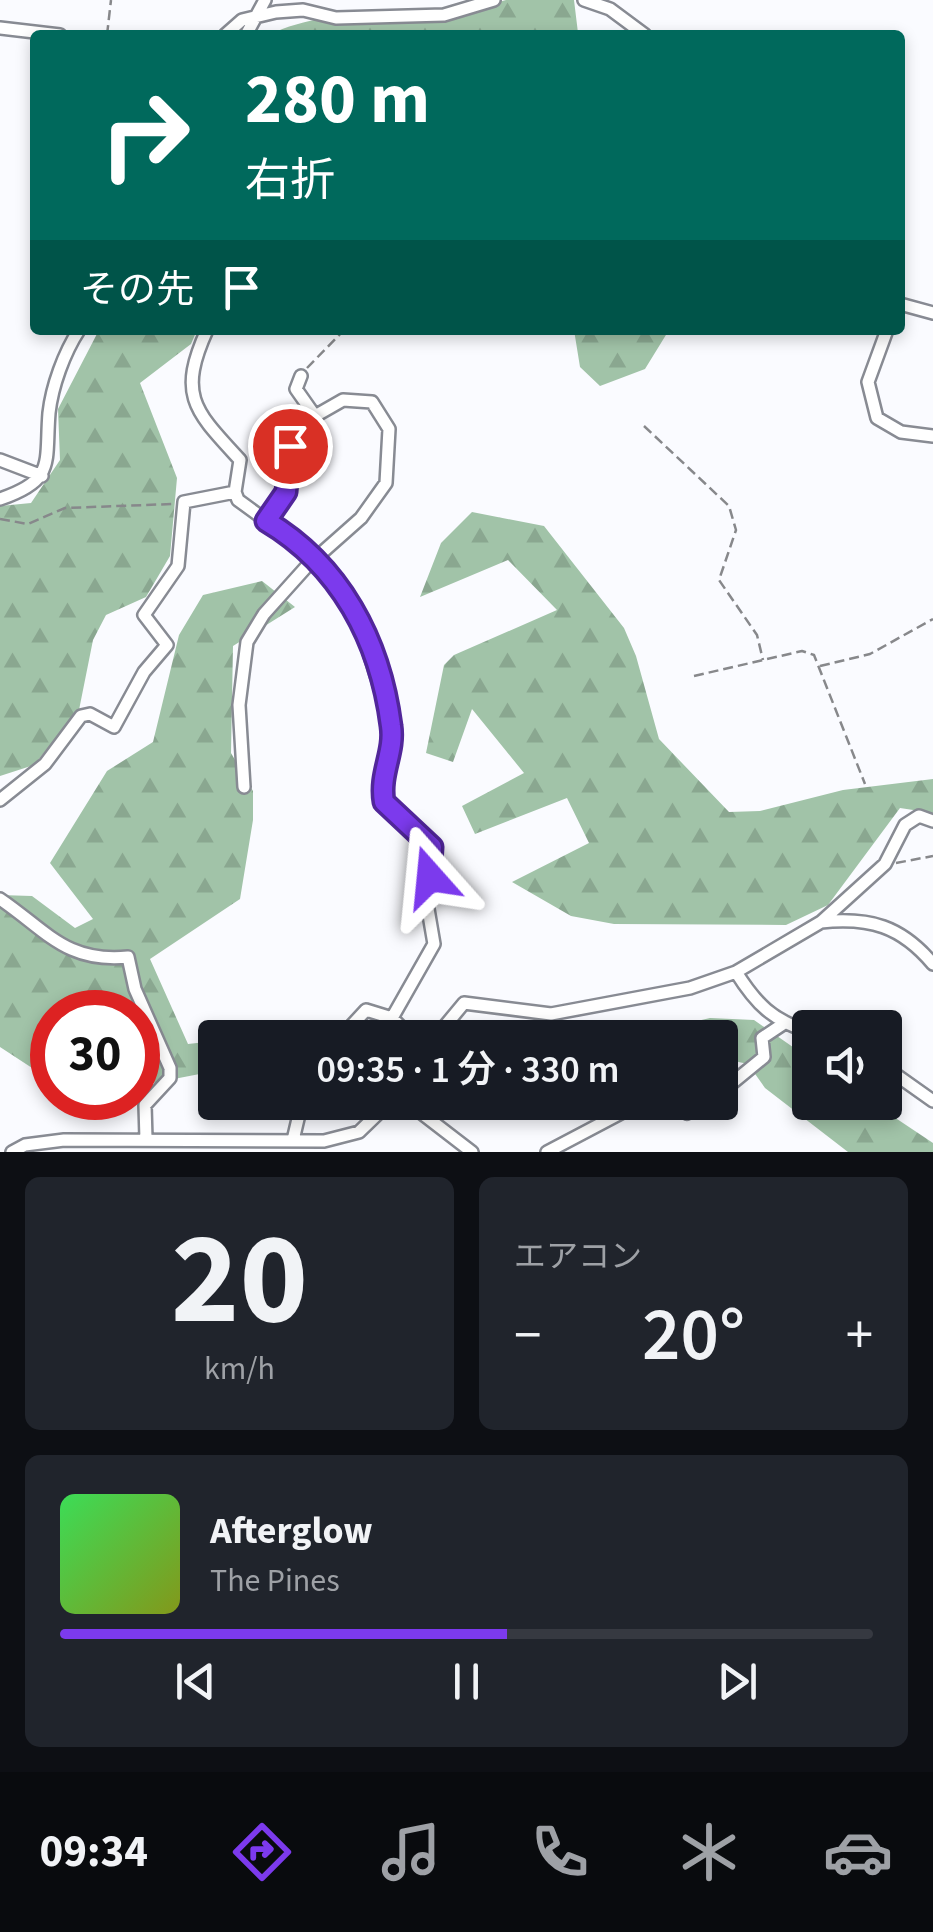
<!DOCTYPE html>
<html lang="ja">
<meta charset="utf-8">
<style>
body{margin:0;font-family:"Source Sans 3","Noto Sans JP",sans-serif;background:#20242c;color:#f1f3f6;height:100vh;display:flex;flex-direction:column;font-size:38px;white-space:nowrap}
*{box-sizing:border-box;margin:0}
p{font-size:32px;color:#9ea1a6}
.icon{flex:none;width:55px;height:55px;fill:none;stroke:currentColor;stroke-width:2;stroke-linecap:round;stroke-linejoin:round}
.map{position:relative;height:1152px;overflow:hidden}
.details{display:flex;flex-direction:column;gap:25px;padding:25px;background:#0d0f14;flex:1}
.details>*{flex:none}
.guide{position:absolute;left:30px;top:30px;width:875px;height:305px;border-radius:10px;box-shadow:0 5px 15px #0003;background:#00695c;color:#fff;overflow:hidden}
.buttons{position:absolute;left:792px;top:1010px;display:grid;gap:20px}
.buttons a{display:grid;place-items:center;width:110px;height:110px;border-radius:10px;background:#171b24;box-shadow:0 5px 15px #0003;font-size:50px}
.speed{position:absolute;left:30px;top:990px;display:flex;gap:20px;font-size:50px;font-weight:700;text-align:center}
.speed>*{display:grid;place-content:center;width:130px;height:130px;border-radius:50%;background:#171b24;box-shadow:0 5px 15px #0003;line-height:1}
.speed .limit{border:15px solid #d22;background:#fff;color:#111}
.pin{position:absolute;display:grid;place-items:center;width:85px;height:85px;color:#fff;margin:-42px;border:5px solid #fff;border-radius:50%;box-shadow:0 2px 10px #0007}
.me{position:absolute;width:110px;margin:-55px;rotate:342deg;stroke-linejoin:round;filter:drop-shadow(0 0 8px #0008)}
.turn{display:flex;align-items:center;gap:35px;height:210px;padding:0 50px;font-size:45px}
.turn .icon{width:130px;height:130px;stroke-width:2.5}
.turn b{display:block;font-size:70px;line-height:85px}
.then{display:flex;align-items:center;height:95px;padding:0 50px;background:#0003;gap:20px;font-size:38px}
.big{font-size:75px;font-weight:600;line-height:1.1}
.details .tile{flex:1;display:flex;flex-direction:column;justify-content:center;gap:15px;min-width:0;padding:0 35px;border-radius:15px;background:#20242c}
.details .dial{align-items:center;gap:0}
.dial b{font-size:130px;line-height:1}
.song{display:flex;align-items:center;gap:30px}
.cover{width:120px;height:120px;border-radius:15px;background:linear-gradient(135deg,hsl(130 70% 55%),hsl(70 70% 35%))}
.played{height:10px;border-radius:5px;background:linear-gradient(90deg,#7c3aed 55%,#363941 55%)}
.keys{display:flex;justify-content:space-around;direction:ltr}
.heat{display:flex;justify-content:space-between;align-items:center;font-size:55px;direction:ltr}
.details .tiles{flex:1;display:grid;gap:25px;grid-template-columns:1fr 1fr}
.tile:last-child{grid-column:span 2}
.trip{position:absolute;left:198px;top:1020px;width:540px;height:100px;border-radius:10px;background:#171b24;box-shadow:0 5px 15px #0003;font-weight:600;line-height:100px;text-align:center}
.tabs{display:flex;height:160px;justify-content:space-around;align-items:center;background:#090b0e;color:#9ea1a6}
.tabs .icon{width:70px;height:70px}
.tabs .current{color:#7c3aed}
.tabs b{font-size:45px;color:#f1f3f6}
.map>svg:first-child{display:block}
</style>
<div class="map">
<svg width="933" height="1152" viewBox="0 0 933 1152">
<defs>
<pattern id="forest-firs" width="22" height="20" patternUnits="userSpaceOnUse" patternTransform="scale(2.5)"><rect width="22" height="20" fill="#a1c3a8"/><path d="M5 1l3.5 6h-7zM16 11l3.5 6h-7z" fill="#8aa790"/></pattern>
</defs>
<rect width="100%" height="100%" fill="#fafbff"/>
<path fill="url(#forest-firs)" d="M506,0H574L578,33L269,35C340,0 429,23 506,0Z
M99,330H197L191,344L140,383L177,478L170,556L146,597L106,615L93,640L79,710L34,765L0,776V506L31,503L60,460L58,409Z
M574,330H669L645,369L600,386L580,367Z
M472,512L544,526L624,628L636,656L659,739L729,812L760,811L843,790L933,779V813L900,808L828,905L786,925L614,924L571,916L512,882L589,843L567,798L475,834L462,806L524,773L472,709L453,762L426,753L444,665L454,655L557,610L508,560L420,597L441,543Z
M262,581L295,607L233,646L231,753L253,791V820L240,899L150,959L188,1044L215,1041V1071L138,1086V1012H52V1081L0,1047V895L32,896L75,928L93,919L50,863L107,771L153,742L179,635L203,595Z
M710,1018L754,1020L810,1059V1102L873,1103L933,1143V1152H848L765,1088L748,1064L720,1058V1038H624Z"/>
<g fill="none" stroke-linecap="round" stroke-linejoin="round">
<g stroke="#888b93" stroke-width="16">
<path id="minor" d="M584,0L610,9L645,35
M0,28L60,35
M225,35L242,20L276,12L303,10L336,18L444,15L494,0
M246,35L265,0
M900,304L933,313
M207,330C177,396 195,411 240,460L235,492L238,500L316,557L354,604L392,727L382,769L384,802L432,847L427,903L434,944L392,1018L412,1038
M887,330L868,382L877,418L901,432L933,436
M0,460L42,476
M0,499C56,480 45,463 49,413C52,386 64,353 79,330
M266,521L286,492L290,447L315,416L296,389L301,376
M244,787L239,705L247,642L264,614L308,565L361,518L386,483L389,429L372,402L343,400L315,416
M0,800L45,764L81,716L90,714L114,727L144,672L167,645L144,615L178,566L184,502L235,492
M0,899C47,931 66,963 128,957L135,989L170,1068V1078L145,1105L146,1139
M821,922C870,917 901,926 933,964
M736,972C756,1004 773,1021 810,1032
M340,1038L366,1010L392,1018
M435,1038L464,1003L551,1014L690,988L736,972L821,922L885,864L905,825L919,816L933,821
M885,1067L933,1101
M720,1093L764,1057L762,1038L783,1024
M407,1102L472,1152
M675,1102L687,1113L706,1102
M293,1140L302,1102
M12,1152L25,1145L64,1140L324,1141L359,1132L390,1102
M547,1152L642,1102"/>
</g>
<path stroke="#87888b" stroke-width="2.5" stroke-dasharray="10 5" stroke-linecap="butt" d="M107,35L111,0
M307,368L344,330
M644,426L729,506L736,530L719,580L757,635L763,660
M0,519L28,524L65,508L172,504
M820,666L870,654L933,619
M694,676L802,651L814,655L865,784
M896,863L933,856"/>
<use href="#minor" stroke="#fff" stroke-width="11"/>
</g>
<path fill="#a69fa4" d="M474,1102H499L490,1115Z"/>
<path fill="#c1b9bf" stroke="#878286" stroke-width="2.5" d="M484,1102H499L493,1110Z"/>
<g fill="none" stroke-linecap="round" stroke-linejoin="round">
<g stroke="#51269a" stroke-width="25">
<path id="route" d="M290,446L286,492L266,521C340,565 380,640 391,726C395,752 379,774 384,802L432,847L430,877"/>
</g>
<use href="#route" stroke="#7c3aed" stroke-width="18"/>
</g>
</svg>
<div class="buttons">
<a><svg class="icon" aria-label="sound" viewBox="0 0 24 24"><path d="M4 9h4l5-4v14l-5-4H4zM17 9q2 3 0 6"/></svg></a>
</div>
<div class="speed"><div class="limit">30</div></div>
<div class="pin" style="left:290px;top:446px;background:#d93025"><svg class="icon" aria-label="arrive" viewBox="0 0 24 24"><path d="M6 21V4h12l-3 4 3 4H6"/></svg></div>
<svg class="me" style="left:430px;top:877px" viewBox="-20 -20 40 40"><path d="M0-17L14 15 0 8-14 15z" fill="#7c3aed" stroke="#fff" stroke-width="4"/></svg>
<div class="trip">09:35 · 1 分 · 330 m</div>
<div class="guide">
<div class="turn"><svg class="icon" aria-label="right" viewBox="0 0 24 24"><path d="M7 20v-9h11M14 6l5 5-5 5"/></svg><div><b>280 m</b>右折</div></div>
<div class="then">その先<svg class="icon" aria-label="arrive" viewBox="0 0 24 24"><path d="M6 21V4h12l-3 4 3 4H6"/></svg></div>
</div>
</div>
<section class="details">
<div class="tiles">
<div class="tile dial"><b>20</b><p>km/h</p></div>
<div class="tile"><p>エアコン</p>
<div class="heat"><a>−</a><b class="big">20°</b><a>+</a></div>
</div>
<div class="tile">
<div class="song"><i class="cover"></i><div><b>Afterglow</b><p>The Pines</p></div></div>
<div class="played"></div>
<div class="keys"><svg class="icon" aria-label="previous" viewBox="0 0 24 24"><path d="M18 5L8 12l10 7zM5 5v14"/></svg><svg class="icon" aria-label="pause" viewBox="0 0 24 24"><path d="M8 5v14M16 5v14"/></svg><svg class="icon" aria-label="next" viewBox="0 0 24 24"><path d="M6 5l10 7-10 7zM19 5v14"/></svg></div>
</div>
</div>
</section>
<nav class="tabs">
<b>09:34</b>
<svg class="icon current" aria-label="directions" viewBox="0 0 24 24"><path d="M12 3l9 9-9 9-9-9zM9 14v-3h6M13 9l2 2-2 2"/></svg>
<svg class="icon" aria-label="music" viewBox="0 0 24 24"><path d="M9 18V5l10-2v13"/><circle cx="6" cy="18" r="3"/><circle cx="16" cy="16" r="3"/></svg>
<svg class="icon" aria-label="phone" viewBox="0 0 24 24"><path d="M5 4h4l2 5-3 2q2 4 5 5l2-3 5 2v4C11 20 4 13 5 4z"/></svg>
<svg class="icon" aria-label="climate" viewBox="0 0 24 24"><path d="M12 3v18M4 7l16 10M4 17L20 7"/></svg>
<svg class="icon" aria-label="car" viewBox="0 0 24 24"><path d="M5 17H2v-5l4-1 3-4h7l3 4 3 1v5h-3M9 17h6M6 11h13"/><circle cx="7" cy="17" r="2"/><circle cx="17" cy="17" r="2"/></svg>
</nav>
